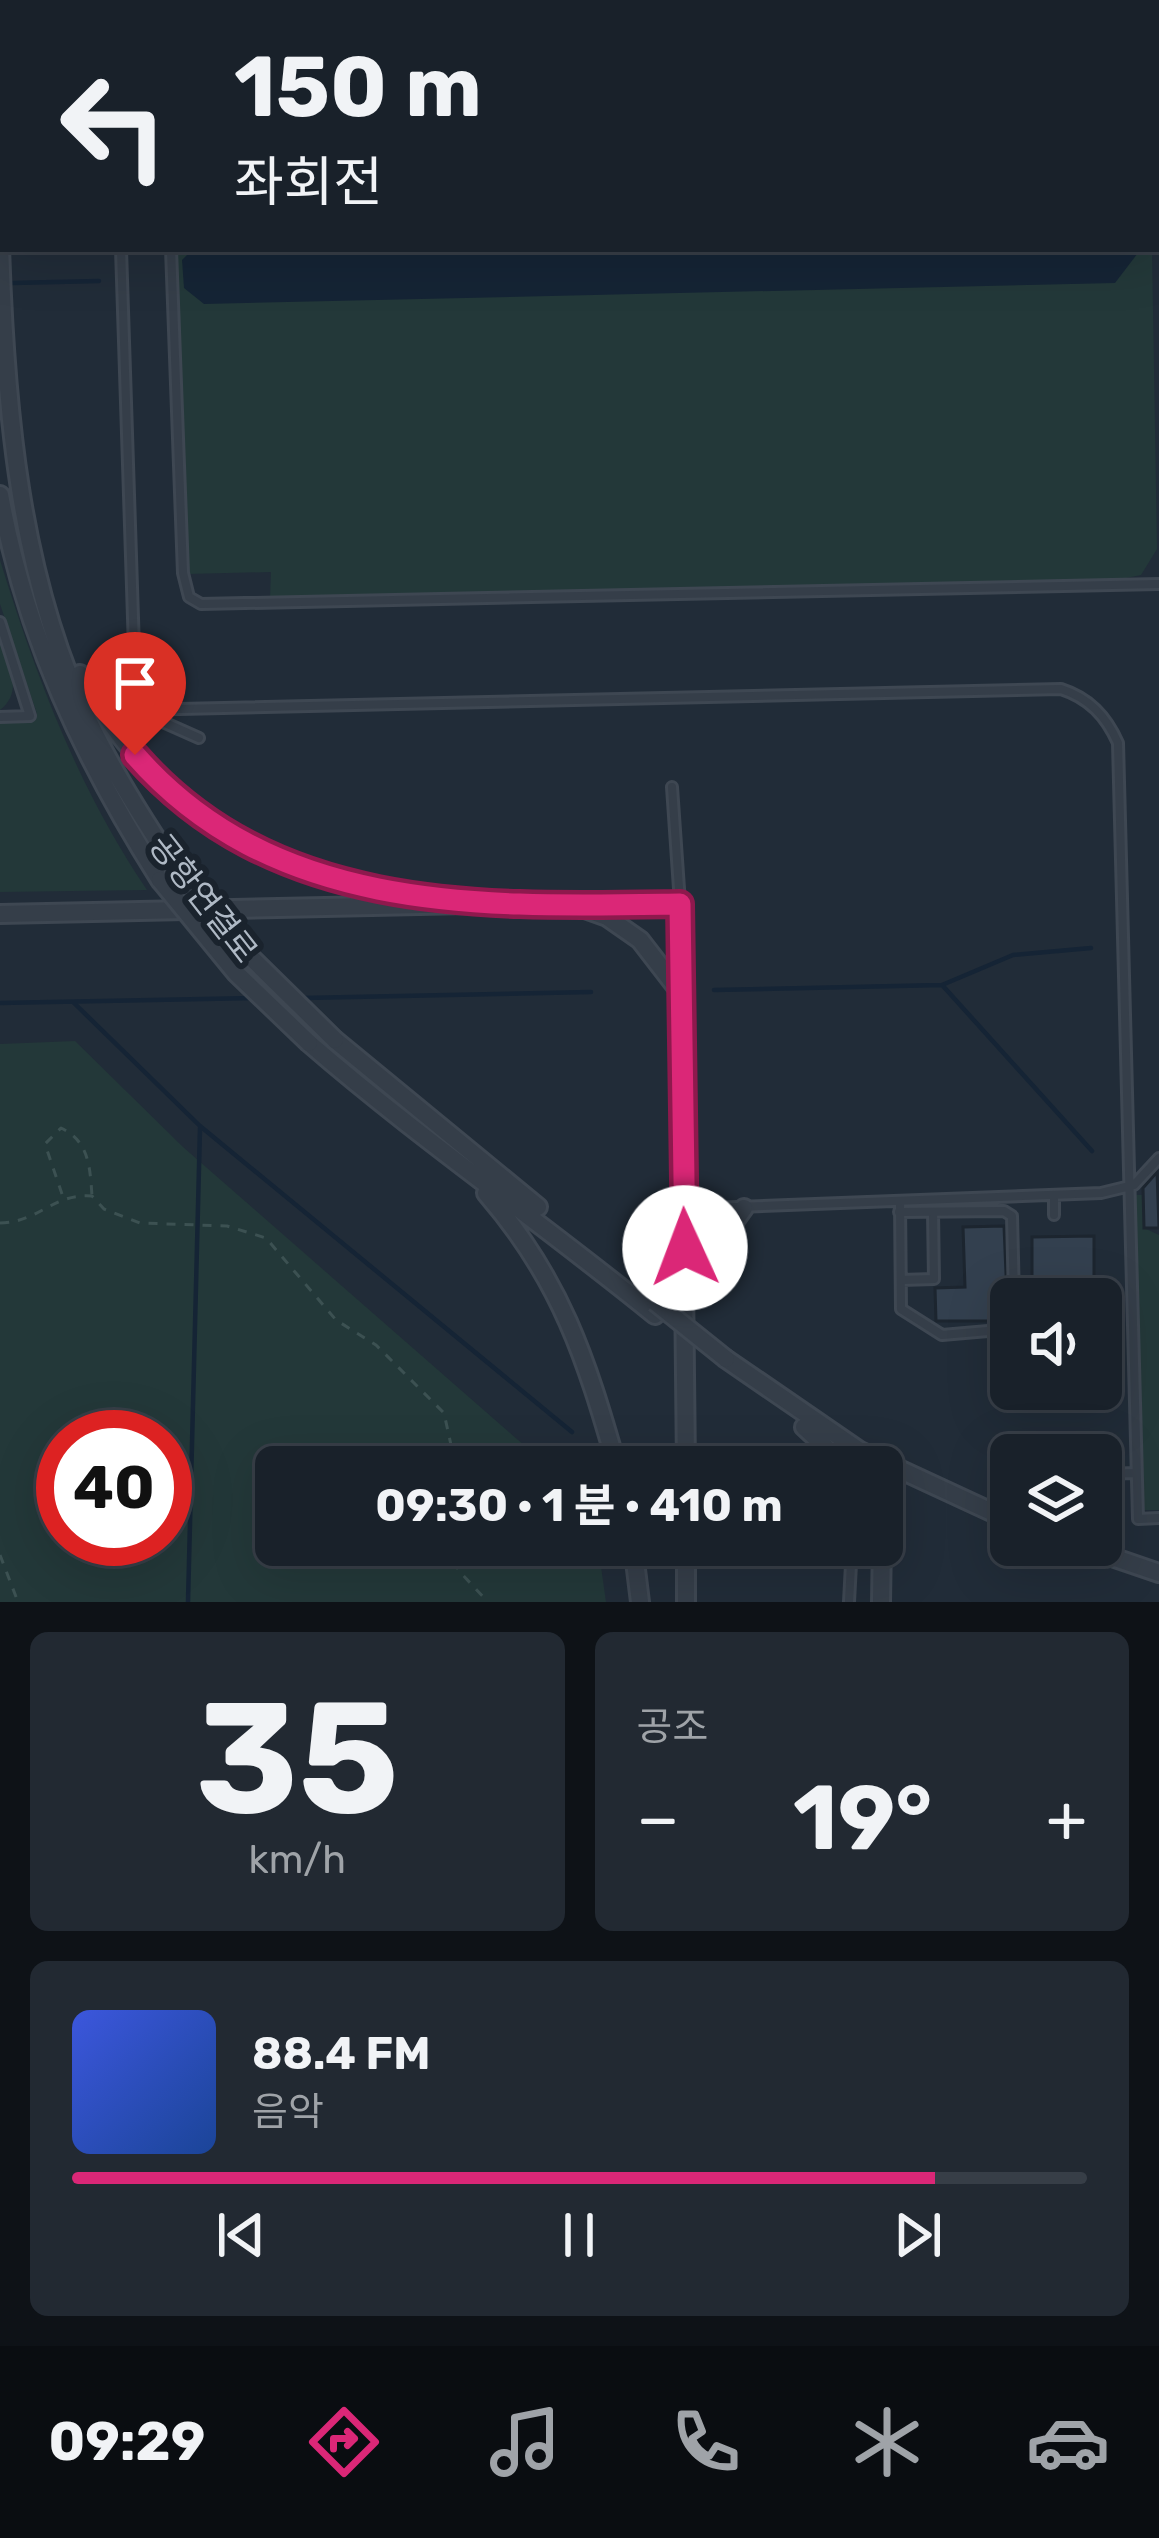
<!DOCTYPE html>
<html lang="ko">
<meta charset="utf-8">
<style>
body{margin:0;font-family:Rubik,"Noto Sans KR",sans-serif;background:#222932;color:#f1f3f6;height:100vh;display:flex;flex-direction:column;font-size:45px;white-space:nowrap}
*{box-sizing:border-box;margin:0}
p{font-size:39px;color:#9fa3a8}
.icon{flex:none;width:66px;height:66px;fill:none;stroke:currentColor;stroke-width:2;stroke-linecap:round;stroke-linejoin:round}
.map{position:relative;height:1602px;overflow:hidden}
.panel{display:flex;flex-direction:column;gap:30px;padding:30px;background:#0e1217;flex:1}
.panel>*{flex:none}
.guide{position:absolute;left:0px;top:0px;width:1161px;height:252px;box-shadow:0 12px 48px #0002,0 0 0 3px #373e47;background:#19212a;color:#f1f3f6;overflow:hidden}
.fabs{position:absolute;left:990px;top:1278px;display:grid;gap:24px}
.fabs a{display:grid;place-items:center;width:132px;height:132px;border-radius:18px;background:#19212a;box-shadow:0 12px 48px #0002,0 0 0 3px #373e47;font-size:60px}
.speed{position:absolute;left:36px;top:1410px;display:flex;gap:24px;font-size:60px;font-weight:700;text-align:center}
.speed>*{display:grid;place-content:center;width:156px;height:156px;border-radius:50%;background:#19212a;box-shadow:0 12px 48px #0002,0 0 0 3px #373e47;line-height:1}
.speed .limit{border:18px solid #d22;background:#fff;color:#111}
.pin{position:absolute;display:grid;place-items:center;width:102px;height:102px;color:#fff;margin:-123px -51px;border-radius:50% 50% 50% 0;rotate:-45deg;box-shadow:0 0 12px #0007}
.pin .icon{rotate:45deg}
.me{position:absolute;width:132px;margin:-66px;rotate:358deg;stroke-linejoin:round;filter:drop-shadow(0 0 9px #0008)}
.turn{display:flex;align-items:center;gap:42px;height:252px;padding:0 36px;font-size:54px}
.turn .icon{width:156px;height:156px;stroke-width:2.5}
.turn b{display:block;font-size:84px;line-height:102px}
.big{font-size:90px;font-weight:700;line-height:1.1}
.panel .tile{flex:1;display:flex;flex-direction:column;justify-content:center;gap:18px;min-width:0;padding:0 42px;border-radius:18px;background:#222932}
.panel .dial{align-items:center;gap:0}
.dial b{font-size:156px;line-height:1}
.song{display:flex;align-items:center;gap:36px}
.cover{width:144px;height:144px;border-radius:18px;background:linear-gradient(135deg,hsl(230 70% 55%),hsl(220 70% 35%))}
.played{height:12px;border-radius:6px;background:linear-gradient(90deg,#db2777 85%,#373e47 85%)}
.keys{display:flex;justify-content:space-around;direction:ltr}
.heat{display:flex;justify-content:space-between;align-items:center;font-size:66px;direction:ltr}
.panel .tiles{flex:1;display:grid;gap:30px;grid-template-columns:1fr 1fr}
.tile:last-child{grid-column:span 2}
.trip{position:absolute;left:255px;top:1446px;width:648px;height:120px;border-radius:18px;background:#19212a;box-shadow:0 12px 48px #0002,0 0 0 3px #373e47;font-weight:700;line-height:120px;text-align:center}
.tab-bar{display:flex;height:192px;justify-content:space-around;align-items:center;background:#0a0d11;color:#9fa3a8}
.tab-bar .icon{width:84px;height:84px}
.tab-bar .active{color:#db2777}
.tab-bar b{font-size:54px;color:#f1f3f6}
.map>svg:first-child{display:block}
</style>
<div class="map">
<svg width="1159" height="1602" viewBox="0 0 1159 1602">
<rect width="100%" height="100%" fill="#212c38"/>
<path fill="#233839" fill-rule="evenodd" d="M171,0H1144V3H171Z
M177,249H1152L1157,549L1141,575L1111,581L270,599L271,572L187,574Z
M0,560C36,677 78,788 147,890L0,892V721H28L37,714L0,604Z
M0,641C9,665 24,691 0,710Z
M75,1041L183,1147L549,1467H276V1545H598L606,1602H0V1044ZM63,1437H165V1539H63Z
M1134,1195H1143L1144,1228L1159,1235V1510H1142Z"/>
<path fill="#152435" d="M193,249H1141L1115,283L204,304L184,288L182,260Z"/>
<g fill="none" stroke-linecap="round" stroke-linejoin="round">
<path stroke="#152435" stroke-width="4.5" d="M12,283L99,281
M943,986L1092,1151
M714,990L942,985L1013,955L1091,948
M303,998L591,992
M73,1002L200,1126L572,1432
M0,1003L255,998
M188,1602L200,1128"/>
</g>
<path fill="#33404f" stroke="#1c252f" stroke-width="3" d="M1157,1172L1159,1228H1144L1143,1188Z
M1004,1226L1008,1321H936L935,1288L965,1287L963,1227Z
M1094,1236V1295L1032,1296V1237Z"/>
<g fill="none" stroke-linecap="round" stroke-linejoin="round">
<g stroke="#3e4752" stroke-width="14">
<path id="service" d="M113,0V3
M166,0V3
M1154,0V3
M1158,147L1159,181
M121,249L136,710L199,738
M171,249L183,573L189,597L201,604L1159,584
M0,622L30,716L0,717
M136,710L1061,689C1089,698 1106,716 1118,743L1138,1519L1159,1518
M672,787L680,903
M1054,1195V1215
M900,1202L901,1309L942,1335L1011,1329
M685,1209L1101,1193L1134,1185L1159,1158
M899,1212L1004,1211L1012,1216L1014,1299
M901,1280L934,1279L933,1212
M1101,1474L1136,1473
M996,1476L1011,1475
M849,1602L852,1545"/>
</g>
<g stroke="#3e4752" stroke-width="22">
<path id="tertiary" d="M0,6V0
M0,246C5,405 19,577 89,722C116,778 149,829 184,880
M0,495C25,636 84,760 160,880
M80,674C161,819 266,870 425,897
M586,906L680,905L686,1467
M0,914L467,904L579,907L607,917L640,940L684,997
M335,1040L538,1207
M309,1043C421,1140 541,1222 655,1315
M486,1193C561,1280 586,1358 617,1467
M687,1287L744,1208
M726,1359L860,1451L1011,1521
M804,1427L847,1467
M633,1545L640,1602
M1077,1545L1159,1573
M686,1602V1545
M881,1602L882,1541"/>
</g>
<path stroke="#3c5152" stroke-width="3" stroke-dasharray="9 9" stroke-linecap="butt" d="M62,1194L45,1144L61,1128C89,1141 90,1167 92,1196
M0,1223C40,1222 53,1193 92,1196L104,1209L140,1223L227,1226L266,1238L336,1320L376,1345L444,1413L451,1445L443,1467
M446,1545L459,1571L488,1602
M0,1555L18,1602"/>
<use href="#service" stroke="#353e49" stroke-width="8"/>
<use href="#tertiary" stroke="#353e49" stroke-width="16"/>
<g stroke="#3e4752" stroke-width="22" stroke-linecap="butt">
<path id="tertiary-bridge" d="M160,880L236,973L309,1043
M184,880L223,930L335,1040
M655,1302L726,1359"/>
</g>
<use href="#tertiary-bridge" stroke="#353e49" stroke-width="16"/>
</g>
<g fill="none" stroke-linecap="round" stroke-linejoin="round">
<g stroke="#8e194d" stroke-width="30">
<path id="route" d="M135,755C275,915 484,907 680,904L685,1248"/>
</g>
<use href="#route" stroke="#db2777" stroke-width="21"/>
</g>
<g text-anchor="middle" stroke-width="12" stroke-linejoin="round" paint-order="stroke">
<g font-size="33" fill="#afb9c5" stroke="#1a232d">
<text transform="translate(204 898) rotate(52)" y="12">공항연결로</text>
</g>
</g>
</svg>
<div class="fabs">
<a><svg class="icon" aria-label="sound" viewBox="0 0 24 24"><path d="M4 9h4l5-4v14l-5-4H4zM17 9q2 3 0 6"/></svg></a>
<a><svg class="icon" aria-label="layers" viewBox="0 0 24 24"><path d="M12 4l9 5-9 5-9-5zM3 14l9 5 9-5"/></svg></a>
</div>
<div class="speed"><div class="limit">40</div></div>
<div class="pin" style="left:135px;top:755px;background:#d93025"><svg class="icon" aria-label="arrive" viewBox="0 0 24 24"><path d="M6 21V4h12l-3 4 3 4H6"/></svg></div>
<svg class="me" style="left:685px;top:1248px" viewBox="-20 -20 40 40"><circle r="19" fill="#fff"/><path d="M0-13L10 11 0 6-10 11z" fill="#db2777"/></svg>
<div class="trip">09:30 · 1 분 · 410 m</div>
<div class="guide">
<div class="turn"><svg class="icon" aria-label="left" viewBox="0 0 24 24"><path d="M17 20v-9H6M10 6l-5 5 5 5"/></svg><div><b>150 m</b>좌회전</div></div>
</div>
</div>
<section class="panel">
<div class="tiles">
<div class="tile dial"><b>35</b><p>km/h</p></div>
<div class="tile"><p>공조</p>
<div class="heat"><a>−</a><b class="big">19°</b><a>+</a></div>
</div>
<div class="tile">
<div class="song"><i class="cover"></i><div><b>88.4 FM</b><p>음악</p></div></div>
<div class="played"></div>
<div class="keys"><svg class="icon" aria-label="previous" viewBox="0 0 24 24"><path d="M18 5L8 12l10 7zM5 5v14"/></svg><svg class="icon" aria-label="pause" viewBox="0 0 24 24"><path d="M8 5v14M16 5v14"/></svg><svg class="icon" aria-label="next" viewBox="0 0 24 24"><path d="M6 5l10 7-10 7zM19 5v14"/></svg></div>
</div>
</div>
</section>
<nav class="tab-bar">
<b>09:29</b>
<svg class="icon active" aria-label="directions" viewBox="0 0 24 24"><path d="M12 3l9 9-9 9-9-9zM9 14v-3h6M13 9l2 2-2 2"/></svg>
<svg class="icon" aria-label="music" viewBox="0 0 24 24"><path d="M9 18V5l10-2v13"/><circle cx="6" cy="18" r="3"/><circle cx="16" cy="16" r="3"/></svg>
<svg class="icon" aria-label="phone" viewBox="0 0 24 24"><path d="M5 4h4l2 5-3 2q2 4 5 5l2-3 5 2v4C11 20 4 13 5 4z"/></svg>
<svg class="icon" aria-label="climate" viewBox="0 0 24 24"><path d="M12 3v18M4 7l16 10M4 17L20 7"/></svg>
<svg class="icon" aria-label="car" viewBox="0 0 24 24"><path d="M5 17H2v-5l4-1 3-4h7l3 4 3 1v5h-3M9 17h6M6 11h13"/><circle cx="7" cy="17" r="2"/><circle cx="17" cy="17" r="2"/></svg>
</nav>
